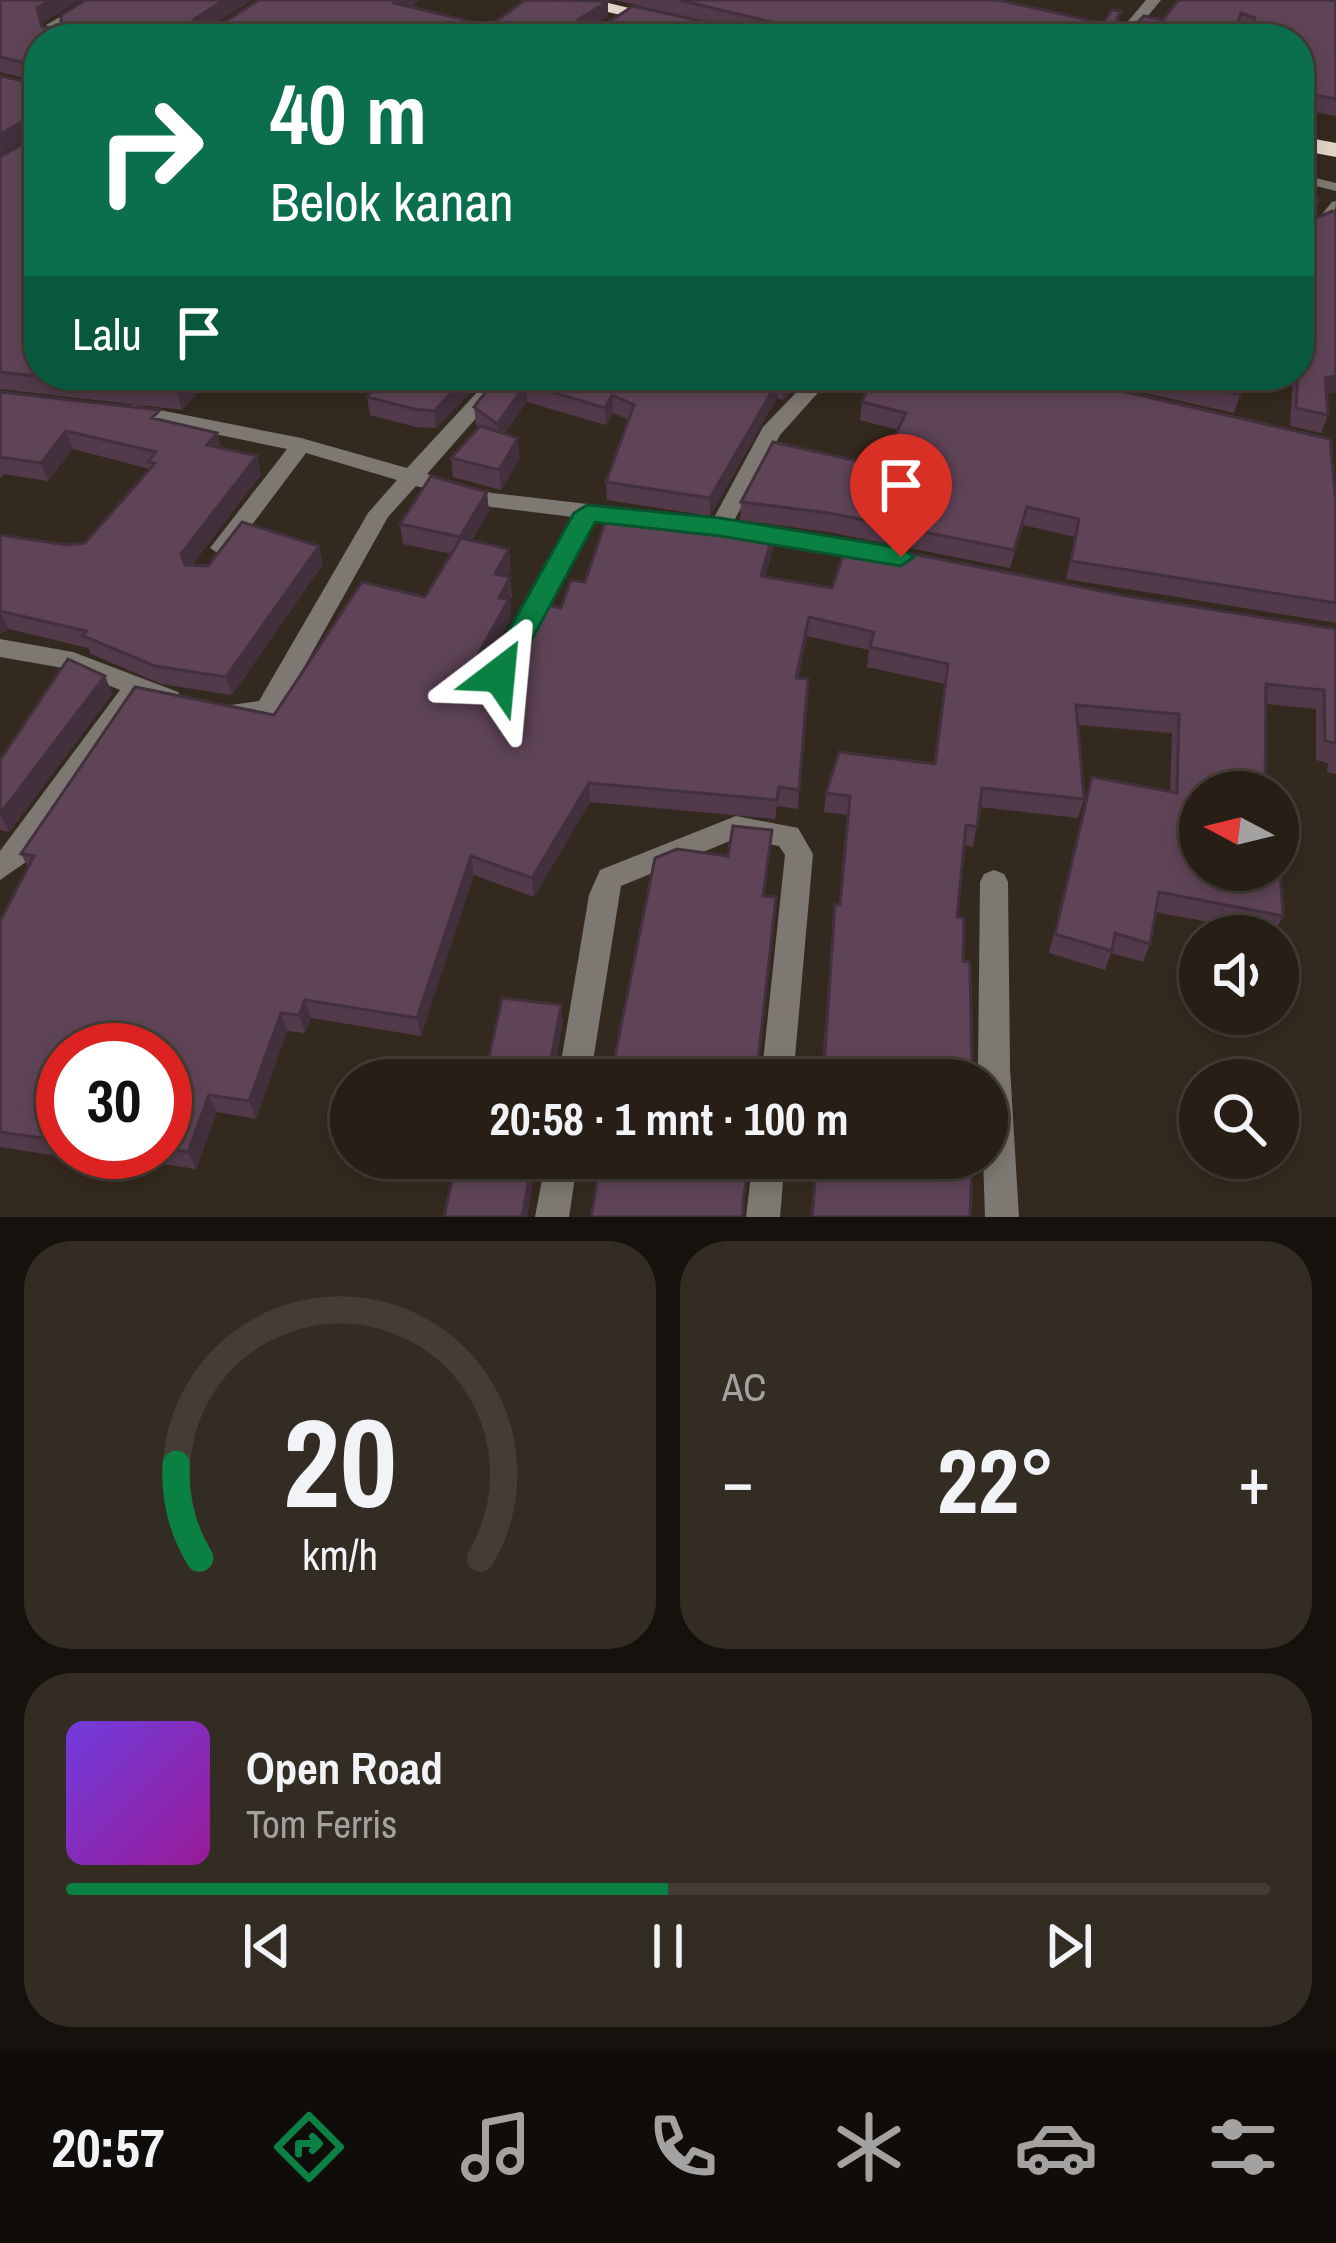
<!DOCTYPE html>
<html lang="id">
<meta charset="utf-8">
<style>
body{margin:0;font-family:"Archivo Narrow",sans-serif;background:#332c23;color:#f1f3f6;height:100vh;display:flex;flex-direction:column;font-size:45px;white-space:nowrap}
*{box-sizing:border-box;margin:0}
p{font-size:39px;color:#a4a2a1}
.icon{flex:none;width:66px;height:66px;fill:none;stroke:currentColor;stroke-width:2;stroke-linecap:round;stroke-linejoin:round}
.map{position:relative;height:1217px;overflow:hidden}
.side{display:flex;flex-direction:column;gap:24px;padding:24px;background:#15110c;flex:1}
.side>*{flex:none}
.hud{position:absolute;left:24px;top:24px;width:1290px;height:366px;border-radius:48px;box-shadow:0 6px 18px #0003,0 0 0 3px #433d35;background:#0b6e4f;color:#fff;overflow:hidden}
.needle{width:78px;rotate:277deg}
.tools{position:absolute;left:1179px;top:771px;display:grid;gap:24px}
.tools a{display:grid;place-items:center;width:120px;height:120px;border-radius:50%;background:#271f16;box-shadow:0 6px 18px #0003,0 0 0 3px #433d35;font-size:60px}
.speed{position:absolute;left:36px;top:1023px;display:flex;gap:24px;font-size:60px;font-weight:700;text-align:center}
.speed>*{display:grid;place-content:center;width:156px;height:156px;border-radius:50%;background:#271f16;box-shadow:0 6px 18px #0003,0 0 0 3px #433d35;line-height:1}
.speed .limit{border:18px solid #d22;background:#fff;color:#111}
.pin{position:absolute;display:grid;place-items:center;width:102px;height:102px;color:#fff;margin:-123px -51px;border-radius:50% 50% 50% 0;rotate:-45deg;box-shadow:0 0 12px #0007}
.pin .icon{rotate:45deg}
.me{position:absolute;width:132px;margin:-66px;rotate:29deg;stroke-linejoin:round;filter:drop-shadow(0 0 9px #0008)}
.turn{display:flex;align-items:center;gap:42px;height:252px;padding:0 48px;font-size:54px}
.turn .icon{width:156px;height:156px;stroke-width:2.5}
.turn b{display:block;font-size:84px;line-height:102px}
.then{display:flex;align-items:center;height:114px;padding:0 48px;background:#0003;gap:24px;font-size:45px}
.big{font-size:90px;font-weight:700;line-height:1.1}
.side .card{flex:1;display:flex;flex-direction:column;justify-content:center;gap:18px;min-width:0;padding:0 42px;border-radius:48px;background:#332c23}
.side .dial{align-items:center;gap:0}
.dial svg{height:312px;overflow:visible;fill:none;stroke:#433d35;stroke-width:7;stroke-linecap:round;text-anchor:middle}
.dial text{fill:#f1f3f6;stroke:none}
.song{display:flex;align-items:center;gap:36px}
.cover{width:144px;height:144px;border-radius:18px;background:linear-gradient(135deg,hsl(260 70% 55%),hsl(300 70% 35%))}
.played{height:12px;border-radius:6px;background:linear-gradient(90deg,#0b8043 50%,#433d35 50%)}
.keys{display:flex;justify-content:space-around;direction:ltr}
.heat{display:flex;justify-content:space-between;align-items:center;font-size:66px;direction:ltr}
.side .tiles{flex:1;display:grid;gap:24px;grid-template-columns:1fr 1fr}
.card:last-child{grid-column:span 2}
.trip{position:absolute;left:330px;top:1059px;width:678px;height:120px;border-radius:60px;background:#271f16;box-shadow:0 6px 18px #0003,0 0 0 3px #433d35;font-weight:700;line-height:120px;text-align:center}
.menu{display:flex;height:192px;justify-content:space-around;align-items:center;background:#100c09;color:#a4a2a1}
.menu .icon{width:84px;height:84px}
.menu .active{color:#0b8043}
.menu b{font-size:54px;color:#f1f3f6}
.map>svg:first-child{display:block}
</style>
<div class="map">
<svg width="1336" height="1217" viewBox="0 0 1336 1217">
<rect width="100%" height="100%" fill="#34291e"/>
<g fill="none" stroke-linecap="round" stroke-linejoin="round">
<path fill="#7e7872" fill-rule="evenodd" d="M1299,174L1336,183V191L1299,182Z
M1336,201C1336,224 1318,230 1299,236V228L1316,221L1332,202Z"/>
<path fill="#7e7872" fill-rule="evenodd" d="M89,0H107L59,29L65,39H49L46,25Z
M1146,0H1161L1129,39H1113Z
M493,375H514L427,474L492,493L639,510L647,513L650,518L647,523L594,520L507,682H489L485,675L573,517L491,507L416,486L388,517L276,717L232,723L223,720L219,713L223,706L259,701L368,513L397,480L306,453L230,554L222,556L210,548L287,449L127,416L124,411L127,406L134,405L301,438L407,468Z
M813,375H834L780,435L728,532H712L709,527L763,427Z
M744,524L876,545L888,553L876,561L736,537L733,532L736,527Z
M0,639L73,652L178,692L182,699L178,706L169,709L142,698L26,862L0,880V851L120,690L69,669L0,657Z
M736,816L798,828L813,854L793,1080H761L785,855L779,846L737,838L621,886L590,1080H558L589,895L600,870Z
M994,870L1004,874L1008,882L1010,1068L1019,1217H985L983,1158H987V1080H979L978,1068L980,882L984,874Z
M546,1158H578L569,1217H535Z
M753,1158H785L780,1217H746Z"/>
<path fill="#e1d4c7" fill-rule="evenodd" d="M555,0H596L679,20L669,26Z
M1299,136L1336,143V157L1299,150Z"/>
</g>
<path fill="#523a4b" d="M0,0H80L42,23L43,27L61,28L86,0H252L210,27L411,7L490,26L608,1V16L590,28L717,25L615,0H998L1103,23L1121,11L1117,27L1132,28L1163,20L1178,0H1336V116L1299,109V39H39V375H243L226,391L203,386L182,410L0,389V157L36,136V134L0,154L33,83L36,81L0,72Z
M1299,185L1319,200L1313,217L1302,223L1336,213V392L1326,394L1328,415L1321,433L1290,426L1293,375H1299Z
M377,375H487L436,428L416,427L370,415L367,397L373,390L371,381Z
M499,375H807L783,400L777,398L710,516L607,500L606,482L629,420L613,413L606,425L527,402L504,434L520,458L501,490L453,477L451,458L479,427L476,425L474,407Z
M834,375H1052L1336,504V623L1066,579L1075,537L1023,525L1010,568L828,532L740,520L741,502L880,466L898,430L860,420L862,402L867,392L833,383Z
M1065,375H1232L1240,395L1234,413Z
M0,392L163,421L221,448L257,456L261,474L192,565L323,564L232,695L161,684L91,654L88,648L9,629L0,634V535L67,545L85,543L150,469L73,449L48,481L4,474L0,478Z
M489,511L472,540L511,568L507,577H510L512,597L509,601L511,619L485,665L487,667H505L585,582L774,530L773,549L765,577L832,588L1126,596L1336,629V774L1327,772L1328,763L1316,760V709L1266,704L1200,792L1283,916L1274,934L1155,912L1150,944L1143,962L1111,953L1105,970L1049,953L1092,777L1170,792L1172,733L1078,725L1084,799L1078,818L980,807L973,847L964,845L957,917L972,1080H821L833,923L835,904L839,905L847,815L824,812L826,793L934,764L945,684L867,667L869,650L807,636L798,679L799,790L798,809L777,806L775,819L590,802L534,897L474,875L421,1036L311,1018L305,1033L287,1031L256,1119L217,1112L196,1169L84,1152H165V1050H63V1152H67L65,1157L0,1147V921L28,867L21,854L274,715L425,597L452,554L403,544L400,524Z
M105,676L112,694L9,832L0,830V760Z"/>
<path fill="#42303d" d="M50,0H80L42,23L45,39L37,8Z
M224,0H252L197,35L192,26L193,20Z
M398,0H420L396,18L394,3Z
M608,1V16L579,35L578,20Z
M35,115L39,132L0,154V134Z
M1319,200L1313,217L1299,224L1301,209Z
M192,375H200L203,386L182,410L177,392Z
M222,375H243L226,391Z
M468,375H487L436,428L434,411Z
M791,375H807L783,400L784,382Z
M1336,376V392L1318,395L1325,378Z
M778,381L777,398L710,516V498Z
M526,384L527,402L499,442L497,424Z
M612,395L613,413L606,425L605,408Z
M66,431L73,449L48,481L41,463Z
M217,433L222,451L207,445Z
M518,438L520,458L501,490L499,470Z
M257,456L261,474L186,572L181,554Z
M487,492L489,511L462,556L460,537Z
M774,530L773,549L760,595L761,576Z
M319,546L323,564L232,695L226,677Z
M509,549L511,568L497,594L495,574Z
M510,577L511,619L481,673L479,653L499,598Z
M0,611L9,629L0,634Z
M809,617L807,636L794,698L796,678Z
M105,676L112,694L9,832L0,814Z
M589,783L590,802L534,897L532,878Z
M471,856L474,875L421,1036L417,1018Z
M305,1000L311,1018L305,1033L299,1015Z
M561,1005L563,1023L553,1080H547Z
M281,1013L287,1031L256,1119L249,1101Z
M209,1095L217,1112L196,1169L188,1152Z
M58,1132L63,1141V1152H67L65,1157L55,1140Z
M533,1158H538L527,1217H522Z"/>
<path fill="#5f4457" stroke="#42303d" stroke-width="3" fill-rule="evenodd" d="M0,0H50L37,8L42,27L61,28V15L86,0H224L193,20L192,26L216,27L259,0H398L394,3L490,26L525,0L608,1L578,20L580,28L601,27L633,6L733,28L780,24L679,0H998L1103,23L1112,10L1121,11L1113,27L1132,28L1144,16L1163,20L1178,0H1328L1336,1V99L1299,92V39H499L482,36L477,39H39V375H192L177,392L0,372V157L36,136L35,115L0,134V76L33,83L39,79L38,66L0,57ZM1241,13L1255,18L1253,27L1237,26Z
M1299,185L1319,200L1301,209L1302,223L1333,211L1336,213V376L1325,378L1328,415L1296,408L1302,303L1299,302Z
M377,375H468L434,411L414,409L367,397L379,383L371,381Z
M499,375L714,376L791,375L784,382L778,381L710,498L606,482L634,405L612,395L605,408L526,384L497,424L474,407Z
M874,375H1052L1330,439L1336,504V603L1071,561L1079,519L1027,507L1014,550L829,513L741,502L773,442L880,466L906,413L862,402Z
M1148,375H1232L1241,377L1240,395Z
M0,392L160,410L152,418L217,433L207,445L257,456L181,554L185,565L208,566L242,522L319,546L226,677L155,666L83,636L86,631L0,611V535L67,545L85,543L155,463L148,462L156,452L66,431L41,463L0,457Z
M480,426L518,438L499,470L451,458Z
M431,476L487,492L460,537L400,524Z
M610,508L774,530L761,576L832,588L848,541L1126,596L1336,629V743L1325,741L1324,690L1266,684L1265,792H1200V870H1278V836L1283,916L1159,892L1150,944L1115,933L1112,951L1055,934L1092,777L1177,793L1179,714L1076,705L1084,799L982,788L977,827L966,825L957,917L964,918L963,961L970,962L972,1080H823L835,904L840,905L850,796L826,793L839,752L935,764L948,664L870,647L874,632L809,617L796,678L808,679L799,790L779,787L777,800L589,783L532,878L471,856L417,1018L305,1000L299,1015L281,1013L249,1101L209,1095L188,1152L165,1148V1050H63V1133L58,1132L55,1140L0,1132V921L34,856L21,854L135,687L274,715L362,582L425,597L461,538L509,549L495,574L510,577L499,598L509,599L479,653L487,667H505L542,604L561,608L571,580L585,582Z
M68,659L105,676L0,814V760Z
M733,826L772,830L763,896L776,897L758,1062L766,1067L763,1080H610L655,858L677,849L728,856Z
M502,998L561,1005L547,1080H484Z
M457,1158H533L522,1217H444Z
M601,1158H750L743,1200V1217H591Z
M817,1158H972L970,1217H812Z"/>
<path fill="#0b8043" stroke="#07532c" stroke-width="3" d="M587,505L720,518L901,548L914,557L901,566L720,536L595,522L509,682H489L484,675L574,513Z"/>
</svg>
<div class="tools">
<a><svg class="needle" viewBox="-14 -14 28 28"><path d="M0-13l5 13h-10z" fill="#e53935"/><path d="M0 13l5-13h-10z" fill="#a4a2a1"/></svg></a>
<a><svg class="icon" aria-label="sound" viewBox="0 0 24 24"><path d="M4 9h4l5-4v14l-5-4H4zM17 9q2 3 0 6"/></svg></a>
<a><svg class="icon" aria-label="search" viewBox="0 0 24 24"><circle cx="10" cy="10" r="6"/><path d="M15 15l6 6"/></svg></a>
</div>
<div class="speed"><div class="limit">30</div></div>
<div class="pin" style="left:901px;top:557px;background:#d93025"><svg class="icon" aria-label="arrive" viewBox="0 0 24 24"><path d="M6 21V4h12l-3 4 3 4H6"/></svg></div>
<svg class="me" style="left:499px;top:675px" viewBox="-20 -20 40 40"><path d="M0-17L14 15 0 8-14 15z" fill="#0b8043" stroke="#fff" stroke-width="4"/></svg>
<div class="trip">20:58 · 1 mnt · 100 m</div>
<div class="hud">
<div class="turn"><svg class="icon" aria-label="right" viewBox="0 0 24 24"><path d="M7 20v-9h11M14 6l5 5-5 5"/></svg><div><b>40 m</b>Belok kanan</div></div>
<div class="then">Lalu<svg class="icon" aria-label="arrive" viewBox="0 0 24 24"><path d="M6 21V4h12l-3 4 3 4H6"/></svg></div>
</div>
</div>
<section class="side">
<div class="tiles">
<div class="card dial"><svg viewBox="0 0 100 80">
<path d="M14 69A42 42 0 1 1 86 69"/>
<path d="M14 69A42 42 0 0 1 8 45" stroke="#0b8043"/>
<text x="50" y="56" font-size="32" font-weight="700">20</text>
<text x="50" y="72" font-size="11">km/h</text>
</svg></div>
<div class="card"><p>AC</p>
<div class="heat"><a>−</a><b class="big">22°</b><a>+</a></div>
</div>
<div class="card">
<div class="song"><i class="cover"></i><div><b>Open Road</b><p>Tom Ferris</p></div></div>
<div class="played"></div>
<div class="keys"><svg class="icon" aria-label="previous" viewBox="0 0 24 24"><path d="M18 5L8 12l10 7zM5 5v14"/></svg><svg class="icon" aria-label="pause" viewBox="0 0 24 24"><path d="M8 5v14M16 5v14"/></svg><svg class="icon" aria-label="next" viewBox="0 0 24 24"><path d="M6 5l10 7-10 7zM19 5v14"/></svg></div>
</div>
</div>
</section>
<nav class="menu">
<b>20:57</b>
<svg class="icon active" aria-label="directions" viewBox="0 0 24 24"><path d="M12 3l9 9-9 9-9-9zM9 14v-3h6M13 9l2 2-2 2"/></svg>
<svg class="icon" aria-label="music" viewBox="0 0 24 24"><path d="M9 18V5l10-2v13"/><circle cx="6" cy="18" r="3"/><circle cx="16" cy="16" r="3"/></svg>
<svg class="icon" aria-label="phone" viewBox="0 0 24 24"><path d="M5 4h4l2 5-3 2q2 4 5 5l2-3 5 2v4C11 20 4 13 5 4z"/></svg>
<svg class="icon" aria-label="climate" viewBox="0 0 24 24"><path d="M12 3v18M4 7l16 10M4 17L20 7"/></svg>
<svg class="icon" aria-label="car" viewBox="0 0 24 24"><path d="M5 17H2v-5l4-1 3-4h7l3 4 3 1v5h-3M9 17h6M6 11h13"/><circle cx="7" cy="17" r="2"/><circle cx="17" cy="17" r="2"/></svg>
<svg class="icon" aria-label="filters" viewBox="0 0 24 24"><path d="M4 7h16M4 17h16"/><circle cx="9" cy="7" r="2"/><circle cx="15" cy="17" r="2"/></svg>
</nav>
